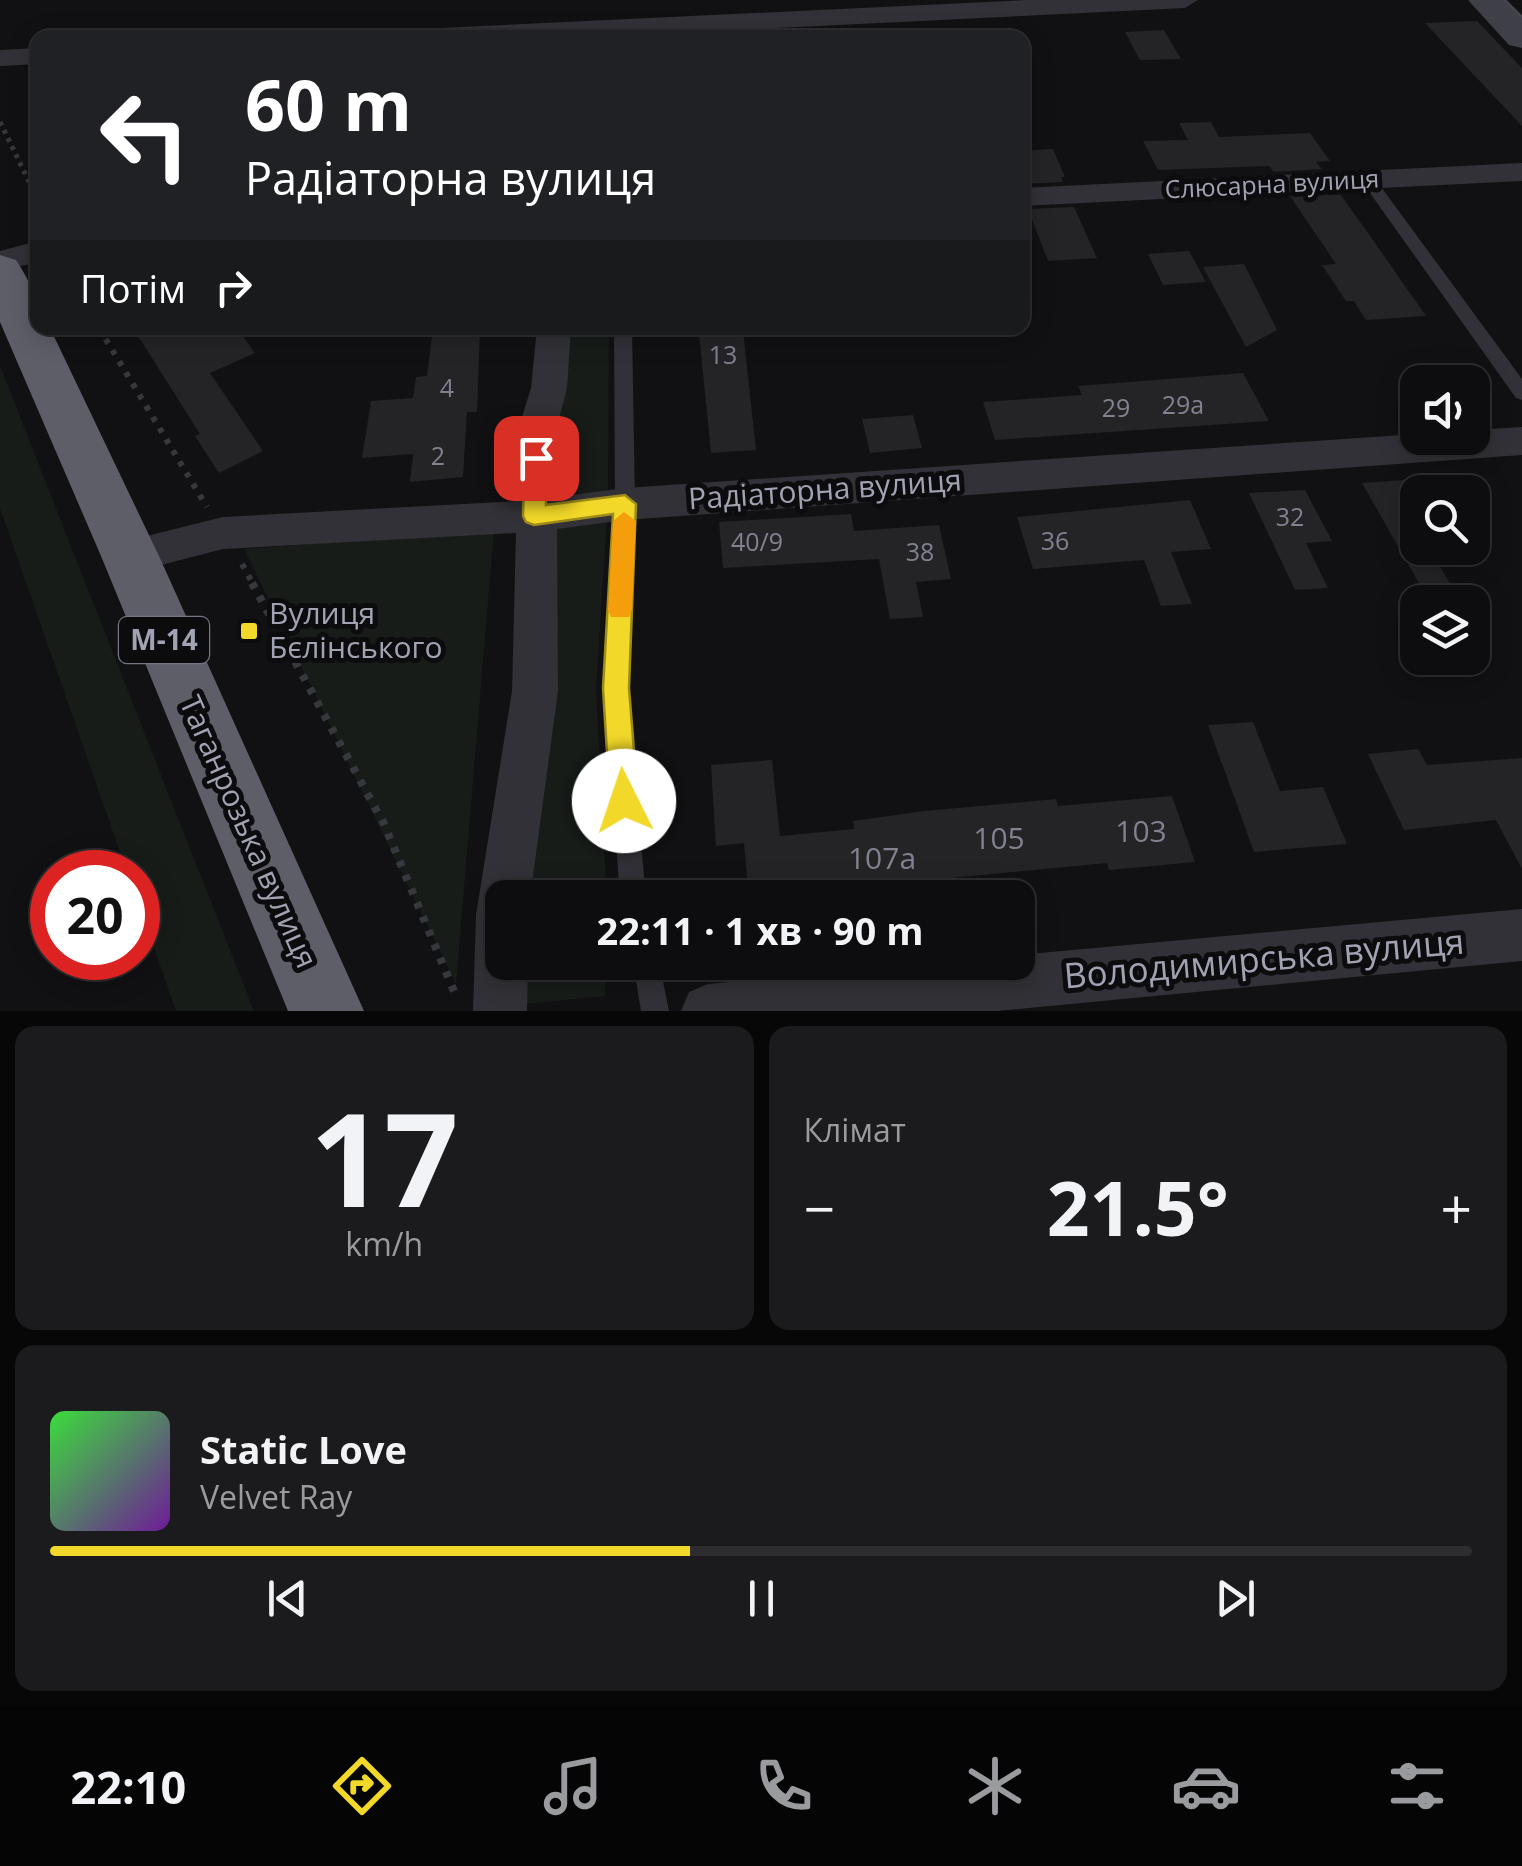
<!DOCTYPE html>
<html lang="uk">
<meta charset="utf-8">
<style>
body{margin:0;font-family:"Open Sans",sans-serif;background:#1b1a1c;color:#f1f3f6;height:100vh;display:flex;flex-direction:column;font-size:38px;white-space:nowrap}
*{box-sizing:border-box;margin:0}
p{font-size:32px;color:#9a9b9e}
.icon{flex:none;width:55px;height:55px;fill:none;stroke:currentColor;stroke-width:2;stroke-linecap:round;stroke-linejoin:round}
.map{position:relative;height:1011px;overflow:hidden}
.sheet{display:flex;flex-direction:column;gap:15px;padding:15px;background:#070708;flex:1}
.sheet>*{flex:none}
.top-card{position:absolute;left:30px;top:30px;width:1000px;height:305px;border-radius:20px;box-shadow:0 5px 25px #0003,0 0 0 2px #2d2c2e;background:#202124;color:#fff;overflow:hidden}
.buttons{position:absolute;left:1400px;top:365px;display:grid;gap:20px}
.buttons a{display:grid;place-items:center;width:90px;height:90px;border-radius:20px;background:#0d0c0e;box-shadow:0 5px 25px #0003,0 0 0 2px #2d2c2e;font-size:50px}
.speed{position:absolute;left:30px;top:850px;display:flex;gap:20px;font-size:50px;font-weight:700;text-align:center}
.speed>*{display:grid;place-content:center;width:130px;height:130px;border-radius:50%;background:#0d0c0e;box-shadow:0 5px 25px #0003,0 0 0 2px #2d2c2e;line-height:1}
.speed .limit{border:15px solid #d22;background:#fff;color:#111}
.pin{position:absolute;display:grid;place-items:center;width:85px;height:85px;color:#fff;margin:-42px;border-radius:20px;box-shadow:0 5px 15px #0006}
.me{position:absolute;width:110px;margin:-55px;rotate:356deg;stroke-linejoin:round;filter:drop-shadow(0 0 8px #0008)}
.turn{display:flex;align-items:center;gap:35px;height:210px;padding:0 50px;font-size:45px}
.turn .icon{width:130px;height:130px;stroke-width:2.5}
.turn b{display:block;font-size:70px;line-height:85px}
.then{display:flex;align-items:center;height:95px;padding:0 50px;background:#0003;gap:20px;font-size:38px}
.big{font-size:75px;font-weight:700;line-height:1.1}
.sheet .card{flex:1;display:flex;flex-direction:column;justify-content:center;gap:15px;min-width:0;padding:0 35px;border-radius:20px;background:#1b1a1c}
.sheet .dial{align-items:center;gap:0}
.dial b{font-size:130px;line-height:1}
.song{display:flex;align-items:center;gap:30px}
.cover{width:120px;height:120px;border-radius:15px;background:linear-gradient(135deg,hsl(120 70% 55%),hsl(280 70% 35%))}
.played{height:10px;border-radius:5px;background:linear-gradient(90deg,#f2d828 45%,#2d2c2e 45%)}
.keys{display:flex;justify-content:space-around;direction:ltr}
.heat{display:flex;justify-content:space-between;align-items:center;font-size:55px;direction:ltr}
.sheet .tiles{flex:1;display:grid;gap:15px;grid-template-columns:1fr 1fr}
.card:last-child{grid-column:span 2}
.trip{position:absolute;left:485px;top:880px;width:550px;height:100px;border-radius:20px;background:#0d0c0e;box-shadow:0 5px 25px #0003,0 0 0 2px #2d2c2e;font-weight:700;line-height:100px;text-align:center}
.tabs{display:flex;height:160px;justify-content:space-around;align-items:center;background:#050506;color:#9a9b9e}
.tabs .icon{width:70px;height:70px}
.tabs .current{color:#f2d828}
.tabs b{font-size:45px;color:#f1f3f6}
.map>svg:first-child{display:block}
</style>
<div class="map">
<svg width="1522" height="1011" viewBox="0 0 1522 1011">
<rect width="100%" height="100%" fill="#111012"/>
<path fill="#171c19" d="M546,328H609L608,492L534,496Z
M0,366L254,1011H176L138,902V872H127L0,508Z
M607,518L596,689L607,897L511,898L533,522Z
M494,530L456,984L244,549Z
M507,963H606L605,996L505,1006Z"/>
<path fill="#242326" d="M1477,21L1522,68V126L1425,23Z
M1164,30L1181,59L1140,60L1125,32Z
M1211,122L1219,137L1310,133L1330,161L1316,162L1322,169L1274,172L1269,166L1158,170L1143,141L1188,140L1179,123Z
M1053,149L1065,177H1061L1063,182L1022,184V151Z
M1340,194L1373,240L1426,316L1366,320L1354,301H1346L1322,265L1336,264L1290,196Z
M1074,207L1097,258L1048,261L1028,209Z
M1189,251L1206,282L1163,285L1148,254Z
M1244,264L1277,330L1246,347L1203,267Z
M133,328H237L255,353L210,373L263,451L219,473L195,436L200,434Z
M433,328H480L477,412H467L463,477L410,482L413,454L362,458L371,401L413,398L416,377L427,376Z
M743,330L756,450L711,453L699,333Z
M1243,373L1269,421L995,440L983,402L1082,395L1078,386Z
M913,415L922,448L870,453L862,419Z
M1418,479V548H1429L1459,599L1429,601L1362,483Z
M1305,490L1332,541L1306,543L1328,588L1295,590L1249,493Z
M1190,500L1211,549L1171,552L1192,604L1161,606L1144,560L1033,569L1017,517Z
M851,514L854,531L939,525L951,579L916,582L923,617L890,619L879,559L723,568L719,522Z
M1253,722L1280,791L1323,787L1347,844L1254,852L1208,725Z
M1418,749L1427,765L1522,758V869L1496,820L1404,830L1368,754Z
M772,760L780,836L854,829L853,821L924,811L1056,799L1058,806L1172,796L1195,862L1109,870L1107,863L910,882L913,896L897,898H749L744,843L716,846L711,765Z"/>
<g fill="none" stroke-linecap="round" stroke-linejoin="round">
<path stroke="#37383e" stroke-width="5" stroke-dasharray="4 5" stroke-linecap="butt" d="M0,122L38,200"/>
<path stroke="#37383e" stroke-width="6" stroke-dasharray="5 8" stroke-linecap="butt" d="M99,328L207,507
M242,564L254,586"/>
<path stroke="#37383e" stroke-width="8" stroke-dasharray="6 9" stroke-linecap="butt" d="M252,583L384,824L456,996"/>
<path fill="#323137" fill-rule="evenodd" d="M1368,174L1373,176L1522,379V400L1516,398L1360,179Z
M614,328H632L635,504L627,688L646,898H620L605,688L615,504Z
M633,962H659L669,1011H641Z"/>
<path fill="#323137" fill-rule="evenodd" d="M1027,0H1198L1185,8L571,38H385L398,30Z
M38,48V64L0,66V50Z
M1522,163V181L1022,206V188Z
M38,241V262L0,271V251Z
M537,328H571L567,388L556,430V497L625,488L1418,434V438H1472V430L1522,427V455L625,520L557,529L558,691L530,898H502V962H528L527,1011H473L476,915L512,691L516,533L223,549L130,573L115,568L109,556L115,544L223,517L517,501L518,430L531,388Z
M1522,909V961L997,1011H681L689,992L708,984L938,962H1018V955Z"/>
<path fill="#3f4047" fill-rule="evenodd" d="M1468,0H1505L1522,17V48L1509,45Z"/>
<path fill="#5d5e68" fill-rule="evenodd" d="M0,255L16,260C31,282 38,301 38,328H50L159,556L364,1011H288L101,556L0,322Z"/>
<path stroke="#44454c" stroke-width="2.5" d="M1505,0L1522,17"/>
</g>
<path fill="#f2d828" stroke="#9d8c1a" stroke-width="2.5" d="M536,450L546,458V505L625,495L636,504L629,688L638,801L634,810L624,814L614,810L610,801L603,688L613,514L534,525L526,522L523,516L525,458Z"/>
<path fill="#f59e0b" d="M624,512L636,521L632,610L629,617H611L608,610L613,521Z"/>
<rect fill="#f2d828" stroke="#0c0b0d" stroke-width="4" x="239" y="621" width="20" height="20" rx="5"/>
<g text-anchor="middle" stroke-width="10" stroke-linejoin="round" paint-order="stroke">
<g font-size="25" fill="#a1a3b3" stroke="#0c0b0d">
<text transform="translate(1272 184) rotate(-3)" y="9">Слюсарна вулиця</text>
</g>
<g font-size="25" fill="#81828f">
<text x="723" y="364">13</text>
<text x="447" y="397">4</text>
<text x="1183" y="414">29а</text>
<text x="1116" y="417">29</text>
<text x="438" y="465">2</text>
<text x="1290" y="526">32</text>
<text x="1055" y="550">36</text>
<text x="757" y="551">40/9</text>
<text x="920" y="561">38</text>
</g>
<rect fill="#0c0b0d" stroke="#747581" stroke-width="2.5" x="119" y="617" width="90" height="46" rx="8"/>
<g font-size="28" font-weight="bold" fill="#a1a3b3">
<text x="164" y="650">М-14</text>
</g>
<g font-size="30" fill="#a1a3b3" stroke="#0c0b0d">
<text transform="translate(825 490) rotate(-4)" y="10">Радіаторна вулиця</text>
<text transform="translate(248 832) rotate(66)" y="10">Таганрозька вулиця</text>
</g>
<g font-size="30" fill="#a1a3b3" stroke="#0c0b0d" text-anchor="start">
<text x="269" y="624">Вулиця<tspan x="269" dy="34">Бєлінського</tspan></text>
</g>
<g font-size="30" fill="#81828f">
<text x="1141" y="842">103</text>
<text x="999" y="849">105</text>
<text x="882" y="869">107а</text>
</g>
<g font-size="35" fill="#a1a3b3" stroke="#0c0b0d">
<text transform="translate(1264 959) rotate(-5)" y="12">Володимирська вулиця</text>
</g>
</g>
</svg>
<div class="buttons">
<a><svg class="icon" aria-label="sound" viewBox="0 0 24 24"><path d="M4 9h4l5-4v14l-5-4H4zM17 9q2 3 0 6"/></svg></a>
<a><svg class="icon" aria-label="search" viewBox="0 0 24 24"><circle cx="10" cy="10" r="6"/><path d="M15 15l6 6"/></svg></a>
<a><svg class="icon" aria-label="layers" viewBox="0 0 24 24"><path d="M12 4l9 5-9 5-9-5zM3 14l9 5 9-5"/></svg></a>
</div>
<div class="speed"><div class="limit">20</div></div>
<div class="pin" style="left:536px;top:458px;background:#d93025"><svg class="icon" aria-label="arrive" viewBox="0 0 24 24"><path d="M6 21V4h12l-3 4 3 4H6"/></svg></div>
<svg class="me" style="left:624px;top:801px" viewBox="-20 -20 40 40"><circle r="19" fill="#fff"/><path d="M0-13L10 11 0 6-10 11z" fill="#f2d828"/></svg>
<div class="trip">22:11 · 1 хв · 90 m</div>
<div class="top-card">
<div class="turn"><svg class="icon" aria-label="left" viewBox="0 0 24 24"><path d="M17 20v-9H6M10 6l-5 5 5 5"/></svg><div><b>60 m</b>Радіаторна вулиця</div></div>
<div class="then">Потім<svg class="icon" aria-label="right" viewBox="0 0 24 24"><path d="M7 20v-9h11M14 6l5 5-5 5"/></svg></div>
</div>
</div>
<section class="sheet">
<div class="tiles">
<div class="card dial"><b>17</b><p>km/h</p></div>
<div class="card"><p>Клімат</p>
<div class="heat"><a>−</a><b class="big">21.5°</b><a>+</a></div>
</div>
<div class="card">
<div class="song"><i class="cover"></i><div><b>Static Love</b><p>Velvet Ray</p></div></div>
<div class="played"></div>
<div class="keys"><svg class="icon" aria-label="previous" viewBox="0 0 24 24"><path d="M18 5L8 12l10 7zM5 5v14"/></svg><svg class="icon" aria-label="pause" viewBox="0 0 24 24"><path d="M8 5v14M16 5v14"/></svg><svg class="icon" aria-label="next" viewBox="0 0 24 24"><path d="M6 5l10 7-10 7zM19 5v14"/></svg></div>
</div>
</div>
</section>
<nav class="tabs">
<b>22:10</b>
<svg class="icon current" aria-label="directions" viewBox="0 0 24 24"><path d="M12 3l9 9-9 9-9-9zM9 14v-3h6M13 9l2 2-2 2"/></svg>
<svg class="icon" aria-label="music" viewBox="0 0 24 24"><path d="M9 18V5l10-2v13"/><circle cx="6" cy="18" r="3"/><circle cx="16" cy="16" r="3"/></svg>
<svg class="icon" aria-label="phone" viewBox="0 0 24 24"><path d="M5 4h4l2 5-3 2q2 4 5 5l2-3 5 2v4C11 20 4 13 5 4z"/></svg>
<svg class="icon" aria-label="climate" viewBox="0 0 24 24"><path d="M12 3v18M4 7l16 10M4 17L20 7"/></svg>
<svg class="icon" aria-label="car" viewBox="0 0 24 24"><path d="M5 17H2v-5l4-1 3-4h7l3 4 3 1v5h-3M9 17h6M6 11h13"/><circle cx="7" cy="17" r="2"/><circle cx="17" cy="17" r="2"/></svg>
<svg class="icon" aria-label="filters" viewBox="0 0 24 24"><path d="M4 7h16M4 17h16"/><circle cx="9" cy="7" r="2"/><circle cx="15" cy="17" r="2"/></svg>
</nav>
